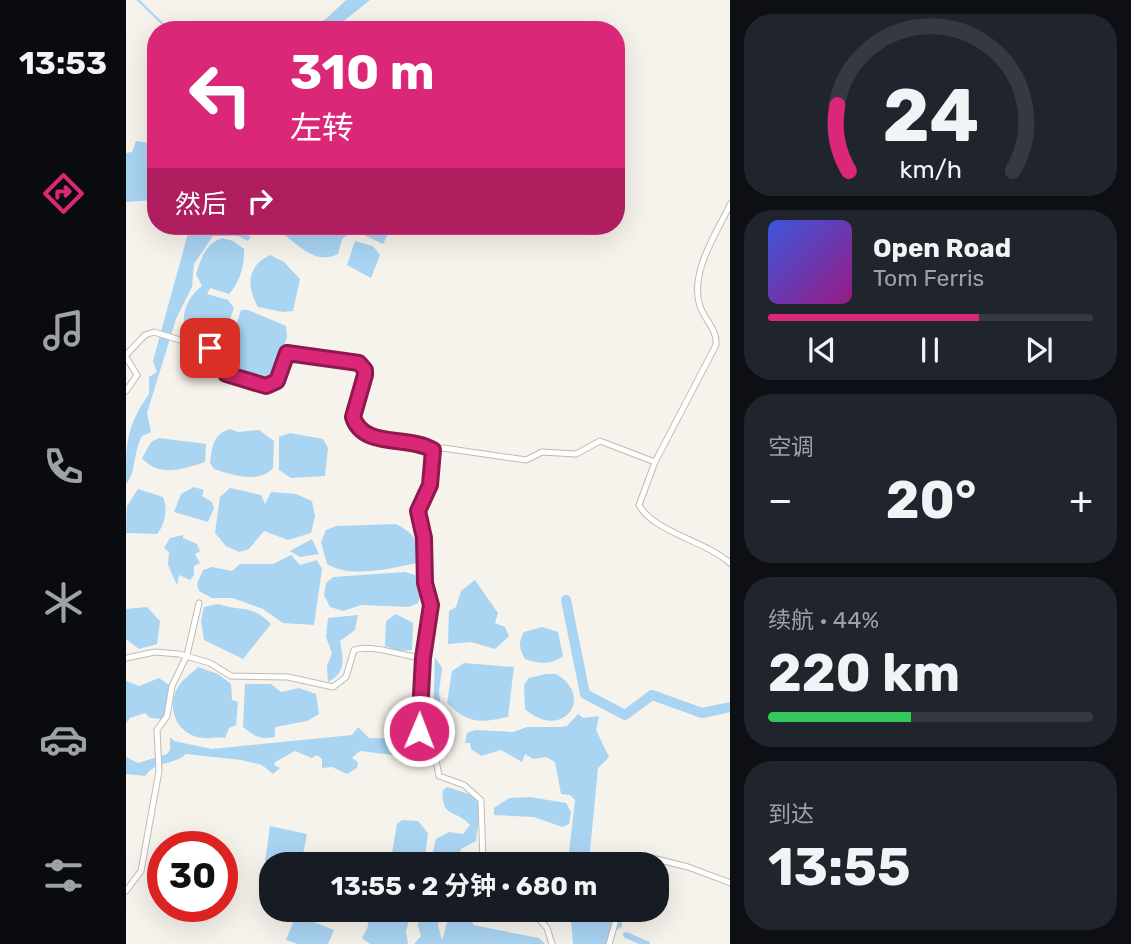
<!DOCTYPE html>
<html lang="zh">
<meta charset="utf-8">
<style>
body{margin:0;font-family:Rubik,"Noto Sans SC",sans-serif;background:#20242c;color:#f1f3f6;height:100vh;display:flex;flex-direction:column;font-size:26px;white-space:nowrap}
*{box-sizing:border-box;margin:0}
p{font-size:23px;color:#9ea1a6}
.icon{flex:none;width:38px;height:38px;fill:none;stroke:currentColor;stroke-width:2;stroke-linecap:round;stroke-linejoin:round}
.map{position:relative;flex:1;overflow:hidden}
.side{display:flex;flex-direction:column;gap:14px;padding:14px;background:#0d0f14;width:401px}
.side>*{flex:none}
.hud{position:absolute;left:21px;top:21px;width:478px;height:214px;border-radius:28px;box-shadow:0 7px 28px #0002;background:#db2777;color:#fff;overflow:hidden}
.speed{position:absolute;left:21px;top:831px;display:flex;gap:14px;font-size:35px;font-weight:700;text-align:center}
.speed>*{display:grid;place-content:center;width:91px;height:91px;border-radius:50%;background:#171b24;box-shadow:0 7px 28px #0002;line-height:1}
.speed .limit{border:10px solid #d22;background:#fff;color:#111}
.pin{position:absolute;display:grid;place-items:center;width:60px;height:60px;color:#fff;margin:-30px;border-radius:14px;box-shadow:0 4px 10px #0006}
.me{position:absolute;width:77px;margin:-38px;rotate:1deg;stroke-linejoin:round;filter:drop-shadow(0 0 5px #0008)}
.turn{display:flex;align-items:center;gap:24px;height:147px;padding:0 28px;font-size:32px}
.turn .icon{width:91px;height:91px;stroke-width:2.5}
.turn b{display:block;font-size:49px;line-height:60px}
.then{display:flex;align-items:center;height:66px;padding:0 28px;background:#0003;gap:14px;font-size:26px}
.big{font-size:52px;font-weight:700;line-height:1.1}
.side .tile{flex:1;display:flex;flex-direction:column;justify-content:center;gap:10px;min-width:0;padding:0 24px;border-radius:28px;background:#20242c}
.side .dial{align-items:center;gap:0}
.dial svg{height:182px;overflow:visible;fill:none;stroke:#363941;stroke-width:7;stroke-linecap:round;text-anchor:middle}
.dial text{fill:#f1f3f6;stroke:none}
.song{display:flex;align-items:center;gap:21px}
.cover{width:84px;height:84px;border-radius:10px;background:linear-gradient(135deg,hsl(230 70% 55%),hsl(310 70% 35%))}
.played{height:7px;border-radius:4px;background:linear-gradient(90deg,#db2777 65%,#363941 65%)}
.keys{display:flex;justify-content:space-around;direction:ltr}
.heat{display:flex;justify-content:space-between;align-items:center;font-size:38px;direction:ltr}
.charge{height:10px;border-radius:5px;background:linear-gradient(90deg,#34c759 44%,#363941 0)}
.trip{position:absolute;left:133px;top:852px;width:410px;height:70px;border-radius:28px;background:#171b24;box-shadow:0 7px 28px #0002;font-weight:700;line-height:70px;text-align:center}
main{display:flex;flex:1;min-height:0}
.dock{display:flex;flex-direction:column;width:126px;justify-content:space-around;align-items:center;background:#090b0e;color:#9ea1a6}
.dock .icon{width:49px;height:49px}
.dock .selected{color:#db2777}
.dock b{font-size:32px;color:#f1f3f6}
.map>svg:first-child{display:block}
</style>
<main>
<nav class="dock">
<b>13:53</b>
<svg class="icon selected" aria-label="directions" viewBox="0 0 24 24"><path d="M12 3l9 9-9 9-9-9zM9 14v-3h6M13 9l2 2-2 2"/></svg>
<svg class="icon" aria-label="music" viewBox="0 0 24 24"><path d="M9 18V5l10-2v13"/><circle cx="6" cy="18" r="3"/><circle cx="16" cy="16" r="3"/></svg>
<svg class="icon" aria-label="phone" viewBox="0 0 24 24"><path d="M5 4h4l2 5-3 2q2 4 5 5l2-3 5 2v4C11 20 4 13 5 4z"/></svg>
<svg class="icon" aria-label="climate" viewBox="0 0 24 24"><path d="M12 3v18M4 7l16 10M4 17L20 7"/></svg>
<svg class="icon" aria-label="car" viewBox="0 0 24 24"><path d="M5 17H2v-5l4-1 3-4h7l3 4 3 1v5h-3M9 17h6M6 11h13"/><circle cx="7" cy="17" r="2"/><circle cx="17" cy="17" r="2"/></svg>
<svg class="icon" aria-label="filters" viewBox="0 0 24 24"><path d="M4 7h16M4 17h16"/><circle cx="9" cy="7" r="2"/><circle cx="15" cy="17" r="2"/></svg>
</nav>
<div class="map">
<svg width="605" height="944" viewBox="0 0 605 944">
<rect width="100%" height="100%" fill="#f6f3ec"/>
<path fill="#a9d4f2" d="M220,0H244L214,24L212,30H171L186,27L201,18Z
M30,137V200L0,202V153L6,152L10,141L24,143Z
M64,226H111L114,233L125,236L122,241L112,236H87L68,264L66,287L50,319L21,413L25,432L16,436C7,452 10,474 0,484C0,442 0,427 23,394V377L31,372L27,361Z
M147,226H248L262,234L257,244L236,234L224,233L216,239L212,254C187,267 167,239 147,226Z
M96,238L107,241L118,249C119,263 114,283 103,294L84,288L81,294L102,300L108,308L96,341L90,345L60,335C54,316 60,298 76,286L70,274C75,259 79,244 96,238Z
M229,241L247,246L254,255L245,278L221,265Z
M144,255L158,262L174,279L167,311L157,312L132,307C120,286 121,266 144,255Z
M115,310H122L160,326L161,337L145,381L108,370L102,350Z
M104,429L112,432L133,430L148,441L147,468C133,484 106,475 88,469L84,463C86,447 87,434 104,429Z
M164,433L197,439L202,448L199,476L165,478L153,470V437Z
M33,438L80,444L79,462C57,469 33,478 16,458L25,442Z
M68,487L78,490L76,496L86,502L88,508L82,522L48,512L55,494Z
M104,488L135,495L139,504L145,492L170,494L186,501L189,516L185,533L162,540L138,531L123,549L113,552L100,546L89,533L94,497Z
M12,489L37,497C42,508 39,525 31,534L0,533L1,506Z
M270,524C286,532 291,539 295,556L291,563C265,568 225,579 201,564L195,542L200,530L210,526Z
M57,535V538L71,544L74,551L69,554L74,563L68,566V575L64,580L53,575L51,585L42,565L43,552L38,548L44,538Z
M186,539L193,554L174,557L164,551Z
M165,555L174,565L191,560L196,569L188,625L157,623L137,609L107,598H86L73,591L71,584L77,570L86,567L106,571L114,564H147Z
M279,572L289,575L296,589L292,603L283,607L235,605L217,611L204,607L198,595L200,583L207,577Z
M349,580L372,613L369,623L379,627L383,636L369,649L345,642L322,644L323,611L330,607L335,591Z
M92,604C116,612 125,604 145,624L117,659L78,640L75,621L78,607Z
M21,607L34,621L31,644L13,649L0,639V609Z
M270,614L287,623L286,650L274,651L259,646L260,621Z
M232,615L229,630L214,641C217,659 221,672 202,682L201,666L206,653L200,637L202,618Z
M416,627L432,632L437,656C425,665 412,664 399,659C393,649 392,643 398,632Z
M309,657L316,668L313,692L318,731L329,736V741L314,738L286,743L276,756L234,751L226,758L232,762L231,768L221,774L206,767L196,768V759L191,755L186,758L169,751L149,762L148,765L154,768L147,774L136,765L115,760L60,754C47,766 30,760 19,776L0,774V757L12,763L41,754L44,750V737L48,741L86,749L226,735L232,727L243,738C264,739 285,736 305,729L307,721Z
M338,663L388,667L382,717C352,723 343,724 321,703L326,671Z
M72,667L92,674L105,684L106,700L112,702L110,725L103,728L99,738C90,736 84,739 77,738C52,736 39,709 52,687C56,680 66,673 72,667Z
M420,674H430C470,697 436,742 399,709L398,685L403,678Z
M33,678L43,685L42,705L36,719L24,718L19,713L4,718L0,723V681L13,686Z
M119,684H145L155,692L173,688L190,694L193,714L181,721L149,727V737C134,740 128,736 117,727Z
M452,714L457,718L473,716L470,730L483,757L472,768L464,851L466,864H445L442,861L449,800L444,795L435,794L429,762L420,757L407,759L399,754L396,762L375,750L355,756L345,749L344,743H339L341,733L349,730L387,732L401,727H435L441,726Z
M321,787L346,795L355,803L350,841L335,849L330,864H304L310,839L323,832L337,834L344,825C332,810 314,818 317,790Z
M404,797L440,803L445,812L443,824L436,827L408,817L368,815V808L383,798Z
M276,820L292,821L302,833L298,864H264L271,824Z
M144,826L181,834L175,864L139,862Z
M139,866L145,867V902L134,898Z
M241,910H254L252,918L263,910H286L280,931L282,944H244L236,938L242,926Z
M293,910H316L312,925L316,940L325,910H345L347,925L413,938L419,944H288L295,936L292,926Z
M444,910H475L496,923V927L488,931L480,944H447Z
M170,915L208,930L202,944H172L160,940Z"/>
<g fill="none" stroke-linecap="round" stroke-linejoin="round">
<path stroke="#a9d4f2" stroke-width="2" d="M12,0L43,30"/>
<path stroke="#a9d4f2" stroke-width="6" d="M500,935L521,944"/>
<path stroke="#a9d4f2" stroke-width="10" d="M440,600L459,694L499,715L526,695L576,713L605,707"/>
<g stroke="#c2bbae" stroke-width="7">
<path id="street" d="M605,203C591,232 563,273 574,306C579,321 591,328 590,345L529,462L513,505C527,532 581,541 605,564
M0,355L19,335L28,332L93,352L100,374L140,386L151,381L161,353C175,351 232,359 239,370L227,417L239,435L293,443L307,450L317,448L400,460L416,452L450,454L474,441L529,462
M0,357L11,375L0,391
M307,450L304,485L292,511L298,538L299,583L305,605L292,722L296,745L310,760L313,776L338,785L355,800L357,864
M0,658L29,652L53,654L84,663L105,676L162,677L207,687L220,677L228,650C247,644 275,656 297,658
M515,864L522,857L562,867L605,883
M0,891L15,871L33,771L31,730L41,716L46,686L61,655L73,603
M405,910L421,928L426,944
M483,944L493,910"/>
</g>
<use href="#street" stroke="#fff" stroke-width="5"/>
</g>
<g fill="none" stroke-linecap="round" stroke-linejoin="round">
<g stroke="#8e194d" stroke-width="18">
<path id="route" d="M84,348L96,355L100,374L140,386L151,381L161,353L233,363L239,370V375L227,417C237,449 282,435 307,450L304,485L292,511L298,538L299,583L305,605L297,658L293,731"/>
</g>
<use href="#route" stroke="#db2777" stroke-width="12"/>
</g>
</svg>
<div class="speed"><div class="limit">30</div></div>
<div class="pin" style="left:84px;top:348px;background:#d93025"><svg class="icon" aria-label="arrive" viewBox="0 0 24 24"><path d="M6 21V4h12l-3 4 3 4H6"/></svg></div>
<svg class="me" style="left:293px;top:731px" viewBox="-20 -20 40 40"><circle r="17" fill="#db2777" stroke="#fff" stroke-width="3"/><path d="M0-11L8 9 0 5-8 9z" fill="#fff"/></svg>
<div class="trip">13:55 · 2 分钟 · 680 m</div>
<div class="hud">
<div class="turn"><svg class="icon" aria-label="left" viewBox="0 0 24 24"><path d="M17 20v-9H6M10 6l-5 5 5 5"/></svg><div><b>310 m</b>左转</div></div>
<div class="then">然后<svg class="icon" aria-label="right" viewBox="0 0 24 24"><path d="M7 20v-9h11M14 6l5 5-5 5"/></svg></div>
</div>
</div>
<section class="side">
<div class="tile dial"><svg viewBox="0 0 100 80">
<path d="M14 69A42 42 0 1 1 86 69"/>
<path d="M14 69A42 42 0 0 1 9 40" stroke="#db2777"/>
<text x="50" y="56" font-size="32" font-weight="700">24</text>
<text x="50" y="72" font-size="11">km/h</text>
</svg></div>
<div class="tile">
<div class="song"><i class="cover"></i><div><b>Open Road</b><p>Tom Ferris</p></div></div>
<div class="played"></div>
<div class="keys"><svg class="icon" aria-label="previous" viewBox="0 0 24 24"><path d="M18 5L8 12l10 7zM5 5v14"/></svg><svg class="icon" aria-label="pause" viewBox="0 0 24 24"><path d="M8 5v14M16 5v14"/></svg><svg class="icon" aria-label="next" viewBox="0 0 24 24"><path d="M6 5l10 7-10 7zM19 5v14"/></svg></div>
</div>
<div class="tile"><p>空调</p>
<div class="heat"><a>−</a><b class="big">20°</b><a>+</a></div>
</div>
<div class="tile"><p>续航 · 44%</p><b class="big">220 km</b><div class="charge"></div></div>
<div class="tile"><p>到达</p><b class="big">13:55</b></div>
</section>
</main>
